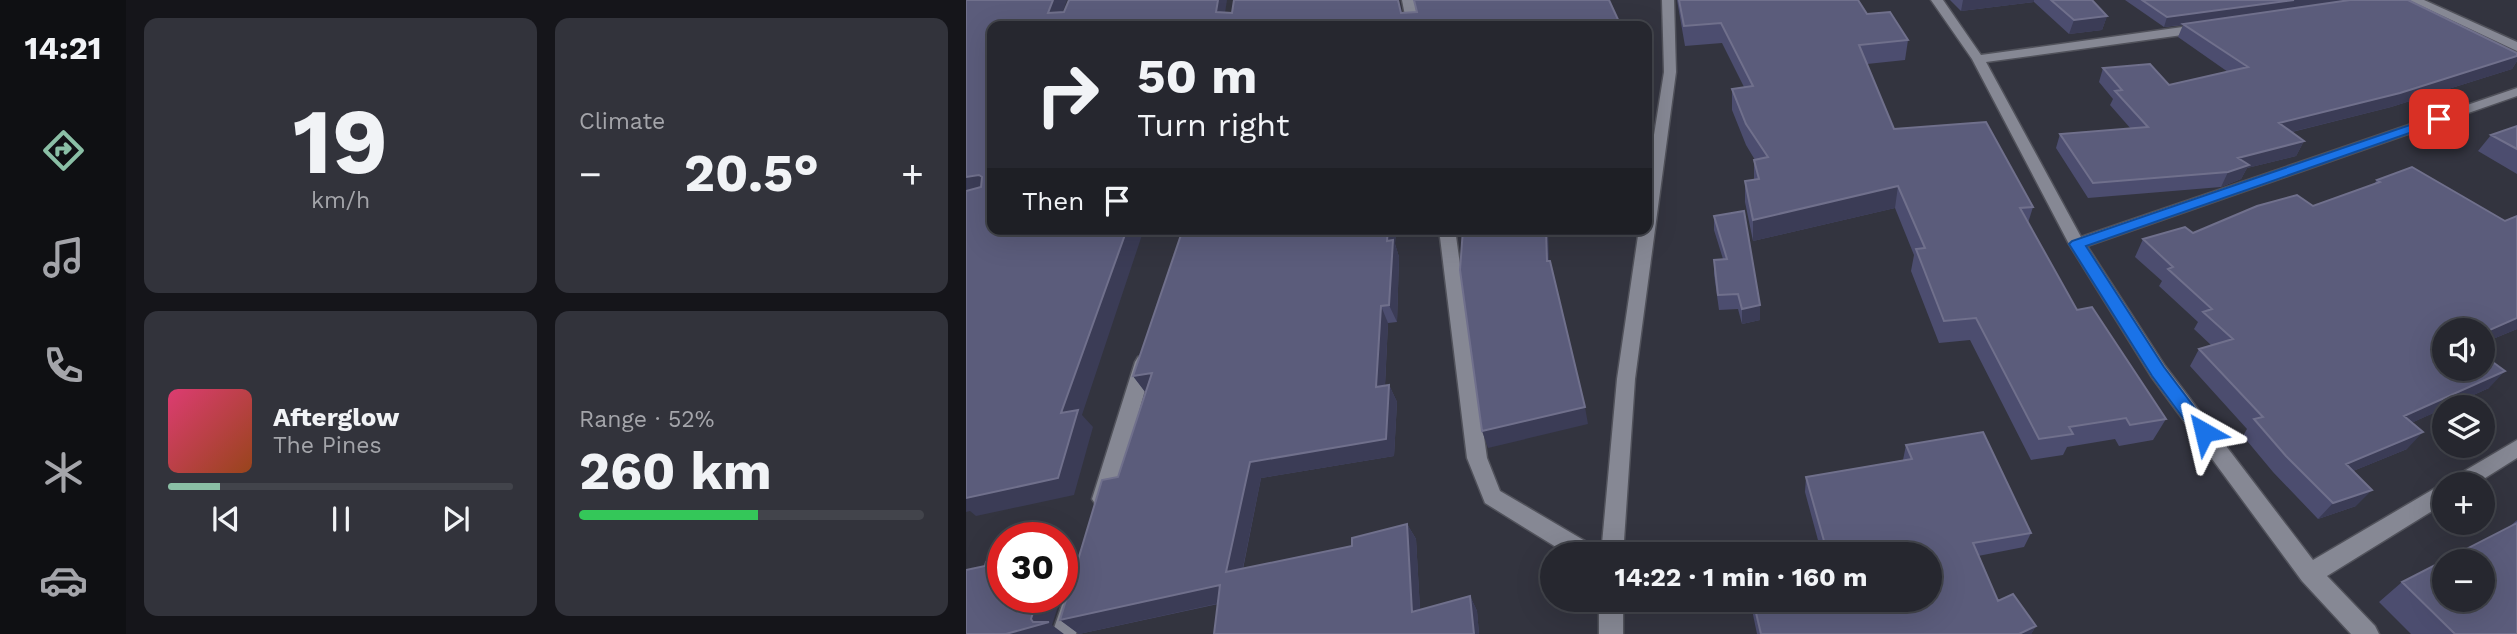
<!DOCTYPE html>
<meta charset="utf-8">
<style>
body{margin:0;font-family:"Work Sans",sans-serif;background:#32333b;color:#f1f3f6;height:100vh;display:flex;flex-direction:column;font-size:26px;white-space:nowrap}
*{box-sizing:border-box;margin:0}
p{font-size:23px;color:#a4a5aa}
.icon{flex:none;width:38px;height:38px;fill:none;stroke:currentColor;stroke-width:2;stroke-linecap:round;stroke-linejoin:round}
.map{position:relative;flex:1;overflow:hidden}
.sheet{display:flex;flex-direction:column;gap:18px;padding:18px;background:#15151a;width:840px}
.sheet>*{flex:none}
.guide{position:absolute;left:21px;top:21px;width:665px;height:214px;border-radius:14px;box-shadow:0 7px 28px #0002,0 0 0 2px #42444b;background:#26272f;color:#f1f3f6;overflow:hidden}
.controls{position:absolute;left:1466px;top:318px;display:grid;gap:14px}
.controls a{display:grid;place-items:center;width:63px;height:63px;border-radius:50%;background:#26272f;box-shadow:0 7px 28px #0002,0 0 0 2px #42444b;font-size:35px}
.speed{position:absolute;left:21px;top:522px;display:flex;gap:14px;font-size:35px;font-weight:700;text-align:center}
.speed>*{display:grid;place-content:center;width:91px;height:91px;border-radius:50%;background:#26272f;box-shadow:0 7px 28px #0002,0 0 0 2px #42444b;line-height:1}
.speed .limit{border:10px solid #d22;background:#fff;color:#111}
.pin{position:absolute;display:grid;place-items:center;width:60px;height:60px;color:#fff;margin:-30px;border-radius:14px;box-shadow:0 4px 10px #0006}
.me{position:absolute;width:77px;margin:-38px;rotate:323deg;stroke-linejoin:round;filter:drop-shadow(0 0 5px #0008)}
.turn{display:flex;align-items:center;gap:24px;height:147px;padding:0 35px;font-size:32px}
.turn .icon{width:91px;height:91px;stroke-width:2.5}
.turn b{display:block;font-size:49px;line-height:60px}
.then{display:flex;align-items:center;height:66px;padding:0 35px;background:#0003;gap:14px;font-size:26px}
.big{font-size:52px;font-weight:700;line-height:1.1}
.sheet .tile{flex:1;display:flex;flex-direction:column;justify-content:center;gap:10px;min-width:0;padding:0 24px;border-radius:14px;background:#32333b}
.sheet .dial{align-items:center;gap:0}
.dial b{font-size:91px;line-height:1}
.song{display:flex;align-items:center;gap:21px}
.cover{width:84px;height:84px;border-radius:10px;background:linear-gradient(135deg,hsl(340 70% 55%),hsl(20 70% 35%))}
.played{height:7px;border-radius:4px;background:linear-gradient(90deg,#8abfa5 15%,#42444b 15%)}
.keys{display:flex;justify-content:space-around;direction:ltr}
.heat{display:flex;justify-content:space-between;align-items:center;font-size:38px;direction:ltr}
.charge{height:10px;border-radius:5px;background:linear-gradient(90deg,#34c759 52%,#42444b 0)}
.sheet .tiles{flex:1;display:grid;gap:18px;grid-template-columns:repeat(2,1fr)}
.trip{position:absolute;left:574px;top:542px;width:402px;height:70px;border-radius:35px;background:#26272f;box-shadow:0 7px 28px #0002,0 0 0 2px #42444b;font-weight:700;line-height:70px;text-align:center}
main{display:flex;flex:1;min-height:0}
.tabs{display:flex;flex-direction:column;width:126px;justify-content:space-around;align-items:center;background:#0f1013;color:#a4a5aa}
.tabs .icon{width:49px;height:49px}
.tabs .active{color:#8abfa5}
.tabs b{font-size:32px;color:#f1f3f6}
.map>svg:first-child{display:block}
</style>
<main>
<nav class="tabs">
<b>14:21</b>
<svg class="icon active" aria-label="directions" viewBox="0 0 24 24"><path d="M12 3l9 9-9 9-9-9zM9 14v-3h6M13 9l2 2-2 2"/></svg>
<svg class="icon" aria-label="music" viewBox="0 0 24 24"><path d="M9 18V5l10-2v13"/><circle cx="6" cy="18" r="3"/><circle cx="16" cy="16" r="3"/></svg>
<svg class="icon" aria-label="phone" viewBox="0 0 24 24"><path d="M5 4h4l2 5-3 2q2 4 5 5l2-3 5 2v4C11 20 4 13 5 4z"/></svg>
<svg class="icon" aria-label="climate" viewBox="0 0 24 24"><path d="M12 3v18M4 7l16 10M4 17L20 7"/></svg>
<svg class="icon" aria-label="car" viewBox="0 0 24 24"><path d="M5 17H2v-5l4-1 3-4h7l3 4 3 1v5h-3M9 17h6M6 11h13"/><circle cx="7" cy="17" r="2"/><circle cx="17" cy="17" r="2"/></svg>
</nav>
<section class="sheet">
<div class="tiles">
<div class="tile dial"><b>19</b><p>km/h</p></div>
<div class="tile"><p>Climate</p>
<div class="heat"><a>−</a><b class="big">20.5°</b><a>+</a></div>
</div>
<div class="tile">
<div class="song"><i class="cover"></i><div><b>Afterglow</b><p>The Pines</p></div></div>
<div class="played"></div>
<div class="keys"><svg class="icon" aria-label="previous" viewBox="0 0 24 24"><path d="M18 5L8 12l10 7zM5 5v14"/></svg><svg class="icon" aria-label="pause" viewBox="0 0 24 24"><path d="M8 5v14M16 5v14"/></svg><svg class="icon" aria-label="next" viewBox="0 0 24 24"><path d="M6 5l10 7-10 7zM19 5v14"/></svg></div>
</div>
<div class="tile"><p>Range · 52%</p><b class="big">260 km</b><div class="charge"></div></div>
</div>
</section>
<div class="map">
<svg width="1551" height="634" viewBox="0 0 1551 634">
<rect width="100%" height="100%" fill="#33343f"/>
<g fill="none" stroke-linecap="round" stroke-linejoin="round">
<g stroke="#51525b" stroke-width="3">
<path id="street" d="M436,0H448L453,26H441Z
M696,0H708L710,72L669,379L657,555H635L651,379L673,229H681V179L698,72Z
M965,0H977L1015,55L1238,24L1244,28L1238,32L1020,62L1115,237L1551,88V96L1121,246L1199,366L1347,560L1551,440V458L1508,485H1479V503L1361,576L1409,626L1413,634H1385L1336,581L1185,376L1103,244L1006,59Z
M1443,0H1458L1551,42V51Z
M473,229H489L521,458L534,491L631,548L634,555H603L519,503L501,458Z
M178,355L184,357L187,362L148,499L144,505L137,508L130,505L126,499L169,362L172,357Z
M107,593L115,596L119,604L110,634H86L99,596Z
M633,600H657V634H633Z"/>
</g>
<use href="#street" fill="#868894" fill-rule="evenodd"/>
</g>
<path fill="#4c4d6f" d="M711,0H892L901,14L942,40L939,60L901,64L928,129L1067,207L1062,223L1111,310L1200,419L1187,440L1153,446L1149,439L1101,447L1097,455L1065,460L1004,340L973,343L945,271L948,255L929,208L787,241L779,202V181L788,180V160H789L780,145L766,110V89L778,87L756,43L719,46Z
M984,0H1126L1141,16L1136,30L1103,34L1068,2L995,11Z
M1159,0H1379L1378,1L1551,53V61L1546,69L1425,107L1326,132L1338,141L1330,156L1281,168L1275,179L1255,187L1122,198L1090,148L1094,134L1165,129L1144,105L1147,99L1133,82L1137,68L1203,85L1262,72L1212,37L1217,25L1198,27Z
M1551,126V174L1512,151L1525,135Z
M1411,180L1539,221L1551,216V329L1517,343V331H1479L1523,388L1445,423L1441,449L1387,471L1390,506L1352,519L1307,472L1277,436L1281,429L1224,366L1233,349L1246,346L1228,329L1232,322L1193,286L1196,281L1169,257L1177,239L1227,233L1347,206L1408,184Z
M748,216L794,320L776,324L772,309L753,310L748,274V260L757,259L748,230Z
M217,229H430L429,244L433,257L431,322L422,323L419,386L423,385L431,402L428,456L295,478L277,569L386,546V538L441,524L450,539L454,610L504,596L511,611L513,634H248L252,604L113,634L94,620L136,480L152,477L180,393L167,376Z
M940,445L1065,533L1058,547L1012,556L1032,601L1070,626L1065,634H791L784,600H964V555H856L839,492L840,477L937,460Z
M1551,520V634H1445L1413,602L1436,582L1542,528Z"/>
<path fill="#3b3c56" d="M87,0H101L92,26L82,13Z
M252,0H261L257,26L250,12Z
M997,0H1068V2L995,11Z
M1328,0H1379L1377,2L1198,27L1201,17Z
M1141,16L1136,30L1103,34L1108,20Z
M1551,56V61L1546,69L1425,107L1305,137L1313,123Z
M1338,141L1330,156L1281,168L1275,179L1255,187L1262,172L1272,158Z
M13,175L26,191L0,196V177Z
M932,186L929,208L787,241V220Z
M161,229H178L116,415L127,427L108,495L10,516L4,511L0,512V498L95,413Z
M422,229H430L429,244L433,257L431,322L423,305L421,241Z
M580,229H582L584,278L581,261Z
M794,305V320L776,324V309Z
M415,306L422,323L418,404L410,387Z
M1551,318V329L1517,343V333Z
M1539,371L1523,388L1423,433L1438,416Z
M186,373L180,393L167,376Z
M423,385L431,402L428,456L295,478L273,587L260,572L284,462Z
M619,407L622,424L522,448L516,431Z
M1457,432L1441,449L1365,480L1380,464Z
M1406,490L1390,506L1352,519L1367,503Z
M441,524L450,539L455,626L446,612Z
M96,554L105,562L96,591Z
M254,585L268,600L113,634L94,620Z
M504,596L511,611L513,634H508Z
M72,597H95L86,625L98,634H40L67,622L65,619Z
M1070,626L1065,634H1053Z"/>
<path fill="#5b5c7b" stroke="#70708c" stroke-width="2" fill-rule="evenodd" d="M0,0H87L82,13L98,12L103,0H252L250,12L266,13L268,0H432L435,13L451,12L448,0H643L655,26H331V24L317,26H26V229H161L95,413L112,410L92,478L0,498V191L15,187L16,177L13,175L0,177Z
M713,0H892L901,14L924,12L942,40L893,45L928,129L1020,122L1067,207L1054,208L1111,310L1126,307L1200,419L1164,425L1160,418L1103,427L1107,434L1073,439L1010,318L978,321L950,249L959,248L932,186L787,220L779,181L793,179L788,160L802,157L780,124L766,89L787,86L755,23L718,26Z
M1085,0H1126L1141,16L1108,20Z
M1176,0H1328L1201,17Z
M1384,0H1442L1551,53V56L1434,93L1313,123L1338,141L1272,158L1283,165L1262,172L1127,183L1094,134L1182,127L1149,91L1156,90L1137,68L1184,64L1203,85L1282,67L1217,24Z
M1551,126V149L1525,135Z
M1446,167L1539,221L1551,216V318L1517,333V331H1479V369H1517V355L1539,371L1438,416L1457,432L1380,464L1406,490L1367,503L1320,456L1288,419L1297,417L1233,349L1267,339L1237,312L1246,309L1202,269L1207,267L1177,239L1219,227L1227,233L1291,206L1331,195L1347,206L1414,182L1411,180Z
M778,211L794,305L776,309L772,294L752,295L748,260L761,259L748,216Z
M217,229H422L421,241L427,240L423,305L415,306L410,387L423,385L420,439L284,462L260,572L386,546V538L441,524L446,612L504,596L508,634H248L254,585L94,620L136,480L152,477L186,373L167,376Z
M497,229H580L581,261H584L619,407L516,431L494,270Z
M1017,432L1065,533L1007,543L1032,601L1047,594L1070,626L1053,634H795L787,600H964V555H862L840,477L946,459L940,445Z
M1551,523V634H1489L1436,582ZM1479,562H1517V600H1479Z
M37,558V597H72L65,619L67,622H83L40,634H0V570L19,566L20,562Z"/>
<path fill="#1a73e8" stroke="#114b97" stroke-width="2" d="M1473,115L1480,119L1478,121L1120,246L1198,367L1247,432L1244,437L1238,439L1231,437L1186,376L1103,244L1106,241Z"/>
</svg>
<div class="controls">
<a><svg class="icon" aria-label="sound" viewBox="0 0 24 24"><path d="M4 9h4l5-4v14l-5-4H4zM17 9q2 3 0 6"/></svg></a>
<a><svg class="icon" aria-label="layers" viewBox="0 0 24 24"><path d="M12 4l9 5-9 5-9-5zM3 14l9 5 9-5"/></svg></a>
<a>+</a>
<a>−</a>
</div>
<div class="speed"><div class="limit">30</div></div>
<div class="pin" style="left:1473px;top:119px;background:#d93025"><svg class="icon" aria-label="arrive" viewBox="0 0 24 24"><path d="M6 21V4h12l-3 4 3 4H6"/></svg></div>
<svg class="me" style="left:1238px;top:432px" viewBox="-20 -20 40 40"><path d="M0-17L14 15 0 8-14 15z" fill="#1a73e8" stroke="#fff" stroke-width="4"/></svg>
<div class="trip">14:22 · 1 min · 160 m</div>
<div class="guide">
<div class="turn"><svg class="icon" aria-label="right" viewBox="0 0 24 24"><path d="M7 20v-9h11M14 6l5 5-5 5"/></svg><div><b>50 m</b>Turn right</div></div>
<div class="then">Then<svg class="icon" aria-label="arrive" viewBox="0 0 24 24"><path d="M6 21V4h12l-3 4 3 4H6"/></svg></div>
</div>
</div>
</main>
